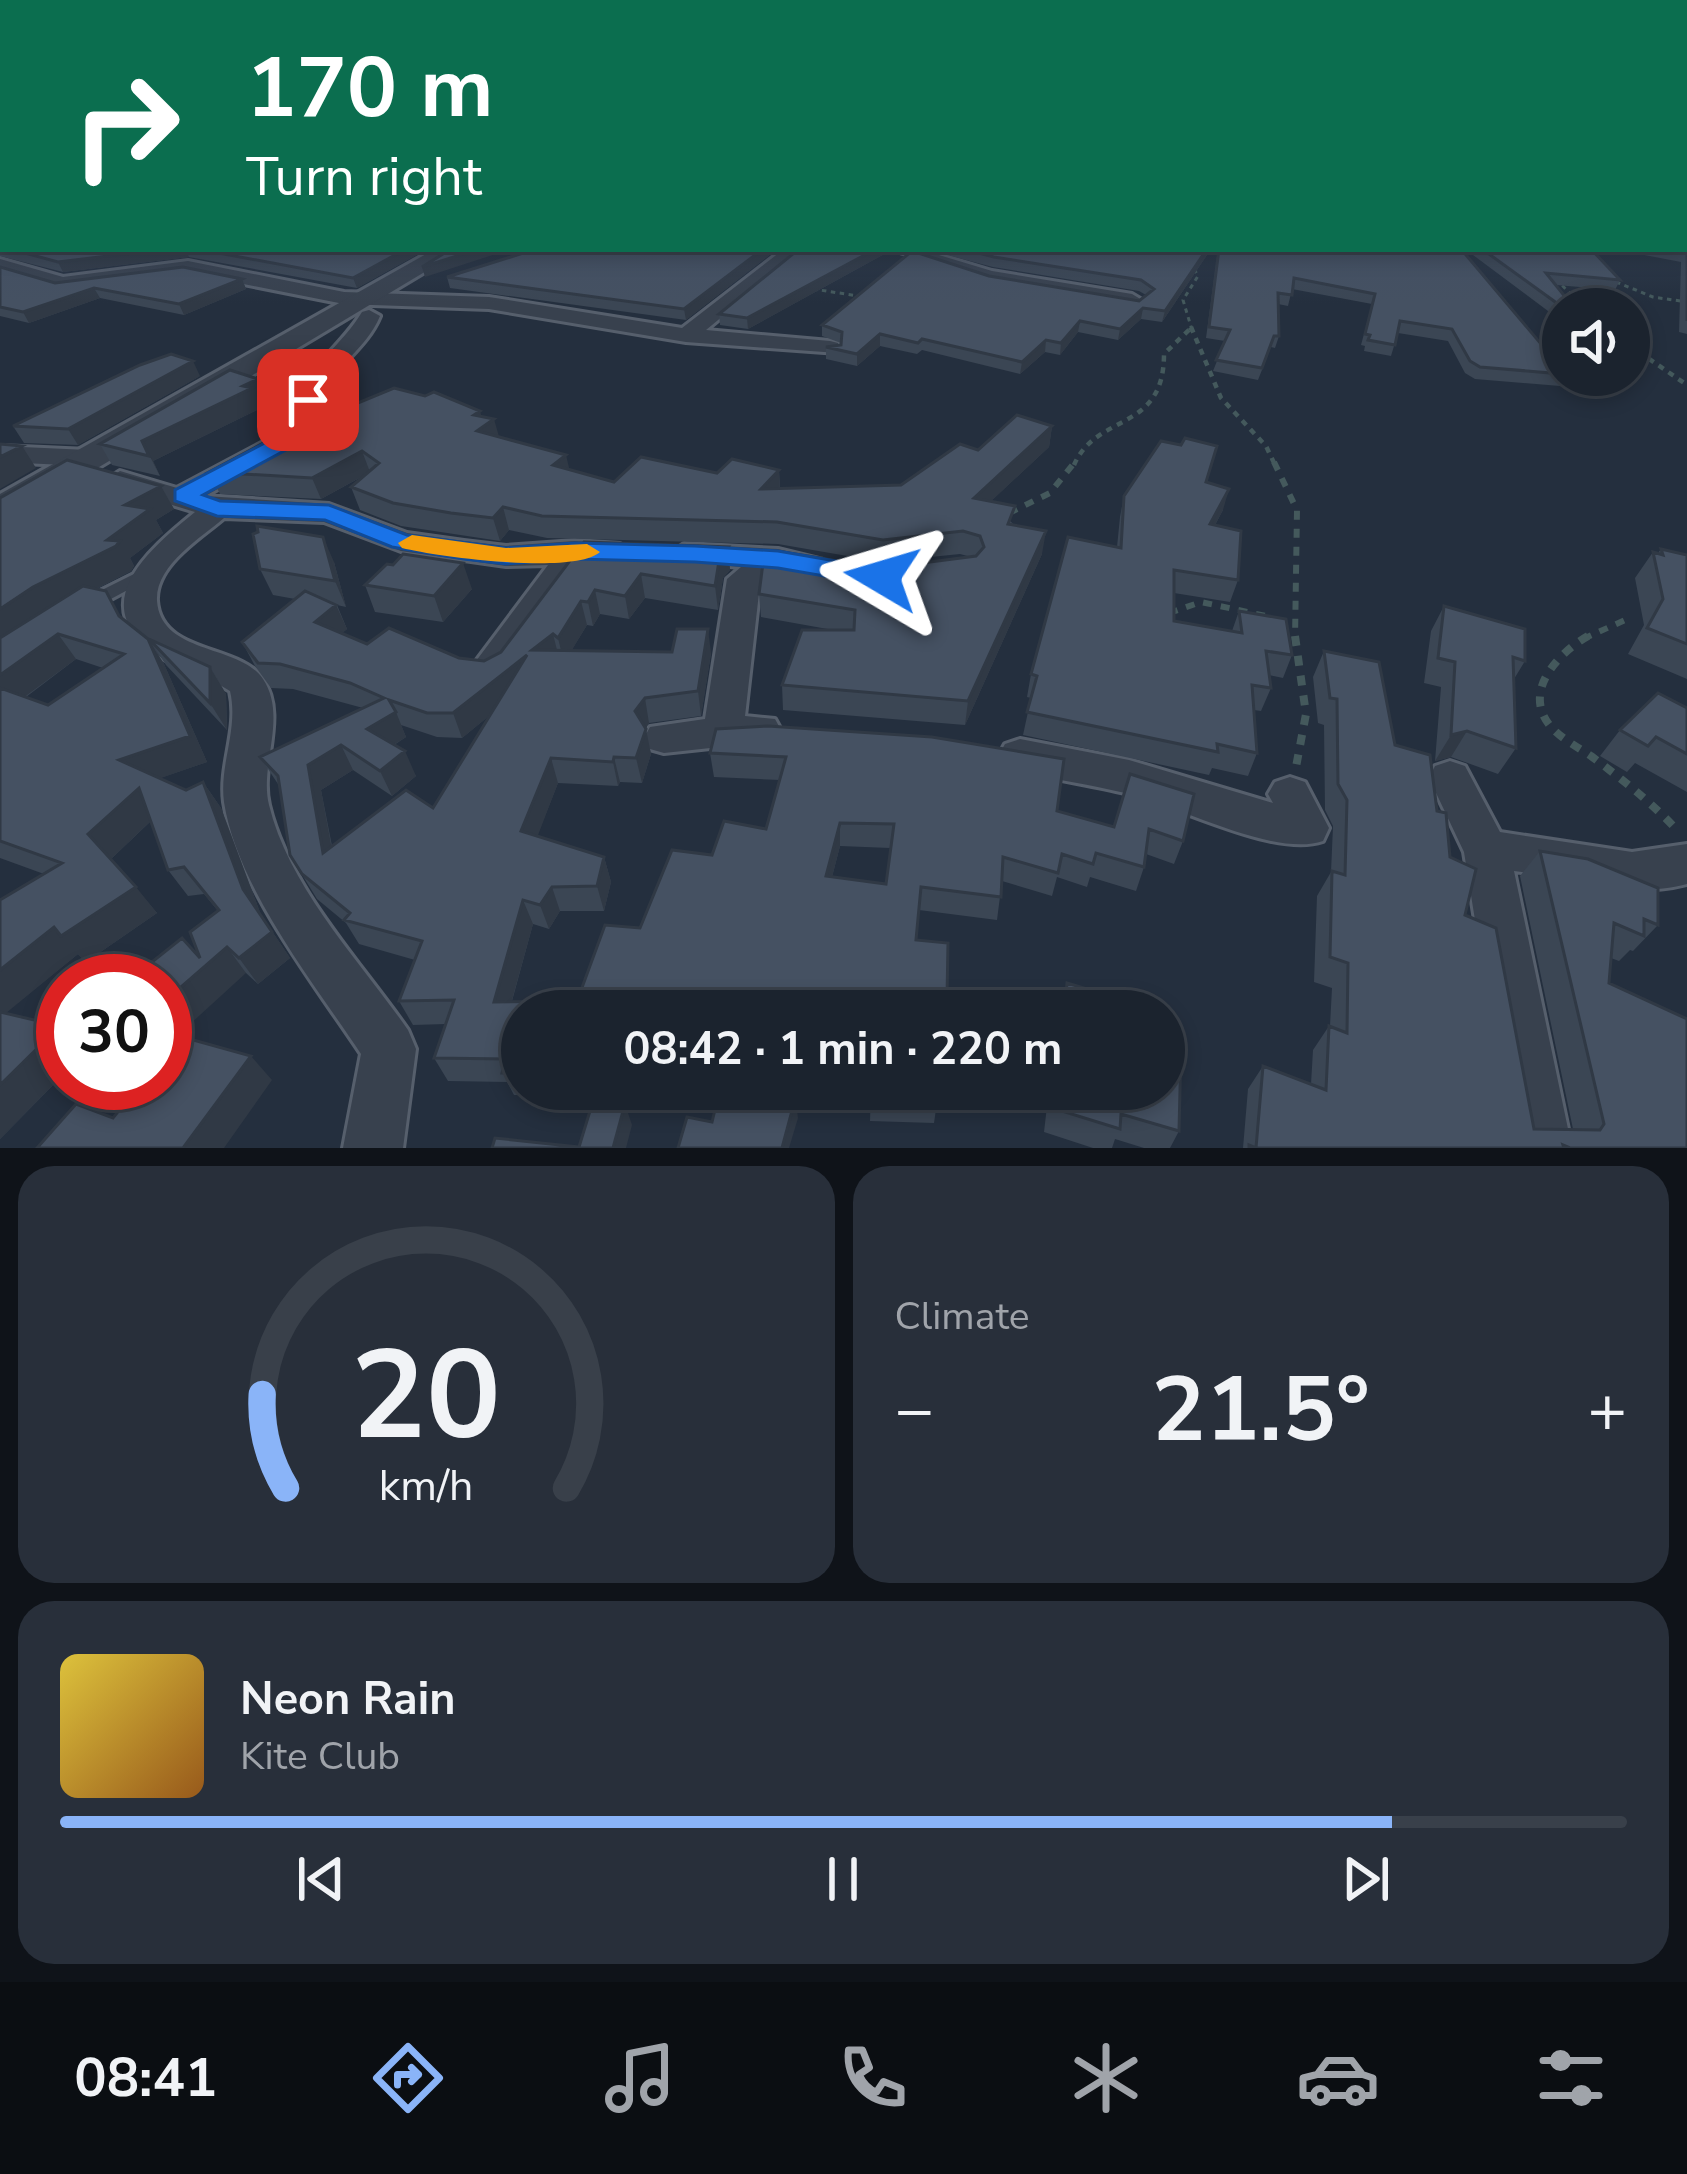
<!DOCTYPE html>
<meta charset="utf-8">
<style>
body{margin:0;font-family:"Nunito Sans",sans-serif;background:#282f3a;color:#f1f3f6;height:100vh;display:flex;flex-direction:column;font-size:45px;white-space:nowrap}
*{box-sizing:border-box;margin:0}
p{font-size:39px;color:#a0a4aa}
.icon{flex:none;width:66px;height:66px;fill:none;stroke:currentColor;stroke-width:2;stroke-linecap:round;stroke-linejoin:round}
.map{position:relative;height:1148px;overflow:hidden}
.details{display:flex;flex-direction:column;gap:18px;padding:18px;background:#0f1319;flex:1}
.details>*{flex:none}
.guide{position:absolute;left:0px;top:0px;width:1689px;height:252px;box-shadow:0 6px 18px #0003,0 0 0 3px #39404a;background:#0b6e4f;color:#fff;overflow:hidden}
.controls{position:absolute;left:1542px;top:288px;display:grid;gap:24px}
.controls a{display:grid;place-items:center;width:108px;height:108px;border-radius:50%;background:#1b232e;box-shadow:0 6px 18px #0003,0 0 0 3px #39404a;font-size:60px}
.speed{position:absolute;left:36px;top:954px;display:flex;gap:24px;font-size:60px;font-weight:700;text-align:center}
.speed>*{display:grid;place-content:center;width:156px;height:156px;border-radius:50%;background:#1b232e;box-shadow:0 6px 18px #0003,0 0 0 3px #39404a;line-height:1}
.speed .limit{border:18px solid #d22;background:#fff;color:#111}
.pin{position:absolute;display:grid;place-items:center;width:102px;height:102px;color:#fff;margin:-51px;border-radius:24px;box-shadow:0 6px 18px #0006}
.me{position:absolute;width:132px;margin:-66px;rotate:277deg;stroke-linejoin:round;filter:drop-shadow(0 0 9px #0008)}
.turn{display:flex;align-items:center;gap:42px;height:252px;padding:0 48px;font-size:54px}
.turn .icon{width:156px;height:156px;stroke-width:2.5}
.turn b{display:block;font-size:84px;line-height:102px}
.big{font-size:90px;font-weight:700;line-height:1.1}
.details .widget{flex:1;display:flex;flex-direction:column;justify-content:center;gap:18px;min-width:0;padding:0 42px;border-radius:36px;background:#282f3a}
.details .dial{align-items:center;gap:0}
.dial svg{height:312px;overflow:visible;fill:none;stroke:#39404a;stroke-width:7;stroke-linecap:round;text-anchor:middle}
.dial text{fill:#f1f3f6;stroke:none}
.song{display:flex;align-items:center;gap:36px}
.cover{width:144px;height:144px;border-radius:18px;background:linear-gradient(135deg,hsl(50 70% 55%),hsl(30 70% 35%))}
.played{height:12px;border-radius:6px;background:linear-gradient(90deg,#8ab4f8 85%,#39404a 85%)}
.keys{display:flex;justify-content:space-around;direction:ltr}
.heat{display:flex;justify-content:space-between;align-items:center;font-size:66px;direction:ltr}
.details .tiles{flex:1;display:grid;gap:18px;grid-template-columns:1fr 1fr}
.widget:last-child{grid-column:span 2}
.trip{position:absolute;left:501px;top:990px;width:684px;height:120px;border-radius:60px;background:#1b232e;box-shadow:0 6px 18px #0003,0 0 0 3px #39404a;font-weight:700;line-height:120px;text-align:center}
.tabs{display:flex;height:192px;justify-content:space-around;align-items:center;background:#0b0e12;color:#a0a4aa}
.tabs .icon{width:84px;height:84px}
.tabs .on{color:#8ab4f8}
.tabs b{font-size:54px;color:#f1f3f6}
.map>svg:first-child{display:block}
</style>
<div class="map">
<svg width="1687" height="1148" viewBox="0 0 1687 1148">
<rect width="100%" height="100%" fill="#242f3e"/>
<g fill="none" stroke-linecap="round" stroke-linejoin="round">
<g stroke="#565f6c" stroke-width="6">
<path id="service" d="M142,570L150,575L148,579L96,607H84L81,603L84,599Z"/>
</g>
<g stroke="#565f6c" stroke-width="6">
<path id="minor" d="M784,249H804L706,330L830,341L838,343V353L686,342L489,309L344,304L188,273L62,289L0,271V259L63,277L188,261L344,292L489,297L682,328Z
M891,249H919L992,271L1132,294L1142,300L1132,306L989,282Z
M369,310L380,316C366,350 333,366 320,400L328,413L320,433L205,496L329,504L407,533L464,541L506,546L575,541L620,544L636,554L620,564H582L505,674L492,678L479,674L473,665L548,565L506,566L401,551L324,522L224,518C201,538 155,565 157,601C161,655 240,644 263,679C288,717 259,765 269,805C289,888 360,961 408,1030L416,1049L403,1148H343L361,1054C314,983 237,887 224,802C219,764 239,729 230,691C208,677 183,671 162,658C81,607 147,551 195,512L110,486L106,480L120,471L177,488L299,423L302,413L296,400C311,364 343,344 362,312Z
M0,446L88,450L102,458L88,466L0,462Z
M684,544L778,549L823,560L827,567L811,577L783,570L760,584L745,716L775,719L781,730L775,741L664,753L650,749L644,738L650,727L705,719L727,579L741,567L673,561L668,554Z
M1020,739L1129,760L1273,803L1268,794L1275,782L1290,777L1305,782L1329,828L1323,841C1274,858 1177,805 1125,793C1085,783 1044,779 1005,766L999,755L1005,744Z
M1450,761L1465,766L1500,832L1632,852L1687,844V884C1625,900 1575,879 1514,871L1572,1148H1512L1464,852L1429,778L1435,766Z"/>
</g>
<g stroke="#565f6c" stroke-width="6">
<path id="tertiary" d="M435,249H463L14,518L0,521V494Z"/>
</g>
<path stroke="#44595c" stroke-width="3" stroke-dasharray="4.5 4.5" stroke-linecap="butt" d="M1556,279L1585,309
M1616,282L1653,297L1687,302
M813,289L865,297
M1189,330L1192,327
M1192,330L1183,300L1198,276L1194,269"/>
<path stroke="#44595c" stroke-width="4.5" stroke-dasharray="6 6" stroke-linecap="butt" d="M1191,327L1221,398L1266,446L1275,465
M1629,345L1687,385
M1074,465C1097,412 1164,433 1164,354L1192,327"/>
<path stroke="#44595c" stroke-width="6" stroke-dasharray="9 9" stroke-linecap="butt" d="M1274,462L1297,510L1295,639
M1009,513L1050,493L1075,462
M1169,613L1201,602L1266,616
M1583,639L1625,620"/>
<path stroke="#44595c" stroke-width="8" stroke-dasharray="10 10" stroke-linecap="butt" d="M1295,636L1306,714L1296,767
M1588,636C1558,653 1520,693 1552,728C1562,739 1579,748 1591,756C1623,780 1651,802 1678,831"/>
<use href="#service" fill="#38414e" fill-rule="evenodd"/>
<use href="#minor" fill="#38414e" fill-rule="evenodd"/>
<use href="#tertiary" fill="#38414e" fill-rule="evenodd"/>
</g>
<path fill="#3b4654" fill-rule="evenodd" d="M3,142V249H427L357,288L189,257L63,272L0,256V146H2Z
M1687,173V334L1679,332L1681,262L1613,249H1686Z
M777,249L686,320L450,288L447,277Z
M924,249H1211L1162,322L1141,319L1118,340L1078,332L1060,355L1045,352L1020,374L922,350L917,354L880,346L857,366L826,359V347L841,345V343L822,336V325L989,276L1139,301L1146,295L1139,291L993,267Z
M1218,249H1461L1563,370V375H1566L1560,386L1475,379L1465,373L1448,341L1398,333L1391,356L1364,351L1365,346L1361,345L1372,304L1292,289L1288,306L1278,304L1279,336L1275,348L1271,347L1258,380L1213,371L1225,341L1206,338Z
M1465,249H1591L1620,280L1615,290L1556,285L1571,304L1569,309H1563V318L1560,320Z
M888,252L748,329L720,325L719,314Z
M0,267L55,283L242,279L246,289L184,315L100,298L29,323L0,316Z
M200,376L78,445L24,443L13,426Z
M258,379L267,398L258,402L261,408L153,461L160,476L112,465L100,444Z
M482,416L499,437L570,470L614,482L717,473L779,470L780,488L901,485L978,450L1052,426L1049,447L991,501L1042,554L965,725L783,710L782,685L833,630L761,617L759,594L883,568L971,557L960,554L882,562L778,544L547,538L509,530L500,541L401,526L360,510L351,487L365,475L321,499L220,494L209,472L319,419Z
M1206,483L1223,510L1215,525L1238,580L1230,602L1174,593V621L1232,631L1239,611L1292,655L1283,678L1269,675L1271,688L1261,711L1254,710L1257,753L1248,776L1212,768L1209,775L1023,735L1031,698L1027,697L1031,674L1117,547L1120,517L1124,496Z
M161,486L174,509L156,520L163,533L130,558L134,566L131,571L96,589L123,620L148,639L164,664L207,762L160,778L186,790L203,782L221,808L261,915L290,958L258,984L246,973L200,958L218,911L204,894L188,896L168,870L151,821L111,859L157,913L86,962L78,954L5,1013L60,1026L63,1029V1075L0,1139L1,901L44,874L0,858V498ZM76,659L103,668L48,705L26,697Z
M584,542L728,547L730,570L723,578L718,610L645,598L629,619L600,614L593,626L587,625L571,651L711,653L701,716L649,723L645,728L651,754L642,783L620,782L618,786L558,783L537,836L604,857L611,882L604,911H560L549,929L533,924L512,1001H583L580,993L712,855L766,829L780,780L714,777L710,753L716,729L1057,811L1114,827L1130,774L1183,841L1174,864L1146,854L1144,867L1136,891L1090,877L1087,887L1057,877L1052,896L1002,881L997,920L919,910L916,940L947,999L945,1011H522V1089H542L540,1095H514L507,1082L448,1081L434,1058L446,1024L413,1025L399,1001L415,960L359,944L346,923L317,899L290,855L280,787L260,757L363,708L293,689L271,688L255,666L242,642L295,599L273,595L260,569L334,562L346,607L337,605L347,629L342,633L367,644L484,661L501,652ZM490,715L433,808L332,846L321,790L353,770L392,796L416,776L394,745L406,737L401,725L437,737L462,738ZM840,846L890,848L886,884L832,877Z
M1661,549L1687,555V679L1628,654L1644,625L1635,578L1653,552L1658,553Z
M365,585L472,589L443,622L375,612Z
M1444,606L1525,661L1514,679L1516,748L1498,774L1451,757L1435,761L1441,687L1424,683L1431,631Z
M149,639L210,667L226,694L227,730L166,665Z
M1324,651L1395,745L1437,811L1465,915L1534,1129H1573L1520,876L1540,851L1658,925L1633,951L1630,950L1619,961L1611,958L1609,983L1687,1148H1243L1248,1089L1263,1066L1311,1084L1313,1050L1329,1026H1330L1332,988L1314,982L1317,896L1331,872L1333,826L1325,810L1324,725L1318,723L1313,677Z
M1687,708V792L1635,763L1627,772L1600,756L1620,730Z
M871,1089L937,1102L934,1123L870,1121Z
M1049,1089H1164L1179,1131L1170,1148H1144L1115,1139L1112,1148H1093L1044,1132Z"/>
<path fill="#303945" d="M166,249H186L189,257L63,272L58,262Z
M406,249H427L357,288L353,278Z
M479,249H511L425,277L422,267Z
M763,249H777L686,320L684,309Z
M876,249H888V252L748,329L747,318Z
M1207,249H1211L1162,322L1165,311Z
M242,279L246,289L184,315L179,304Z
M94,288L100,298L29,323L23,312Z
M1143,308L1141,319L1118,340L1120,329Z
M1080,321L1078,332L1060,355L1061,343Z
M880,334V346L857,366V354Z
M1046,340L1045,352L1020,374L1022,362Z
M193,361L200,376L78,445L68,429Z
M258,379L267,398L258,402L261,408L153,461L160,476L142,441Z
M480,411L484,426L494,419L500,440L482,453L474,415Z
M1052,426L1049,447L971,520L974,498Z
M22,446L36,468L0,489V457Z
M362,451L370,472L321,499L312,478Z
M566,455L571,476L553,465Z
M779,470L780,492L761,489Z
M161,486L174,509L156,520L163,533L130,558L134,566L131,571L50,612L0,648V609L107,540L125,505Z
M1229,489L1223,510L1204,545L1210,524Z
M503,507L509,530L500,541L493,518Z
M1046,531L1042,554L965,725L968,701Z
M323,537L334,562L346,607L335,581Z
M728,547L730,570L723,578L718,610L715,586L720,555Z
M463,563L472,589L443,622L434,596Z
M641,574L645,598L629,619L625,596Z
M595,590L600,614L593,626L588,602Z
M581,601L587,625L564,663L558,638Z
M336,605L347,629L327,646L315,622Z
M708,629L711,653L701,716L698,691Z
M58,634L76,659L8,709L0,699V675Z
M553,634L559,658L532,650Z
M148,639L164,664L207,762L138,786L119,760Z
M527,655L534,679L462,738L453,713Z
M210,667L226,694L227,730L210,703Z
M645,698L649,723L640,736L635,711Z
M396,712L406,737L379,754L367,729Z
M646,729L651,754L642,783L636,758Z
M1467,731L1451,757L1435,761L1451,735Z
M341,745L353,770L321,790L337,877L323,853L308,765Z
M405,751L416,776L392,796L380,771Z
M614,757L620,782L618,786L613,762Z
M551,758L558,783L530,856L521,831Z
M203,782L221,808L261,915L290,958L258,984L239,958L243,889Z
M139,788L158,814L110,860L88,834Z
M840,823V846L826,900V876Z
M604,857L611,882L604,911L597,886Z
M136,887L157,913L86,962L78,954L0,1018V970L54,927Z
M552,887L560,911L549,929L540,905Z
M523,900L533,924L505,1025L494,1002Z
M227,947L246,973L165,1047V1001Z
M60,1026L63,1029V1075L0,1139V1085Z
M251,1056L272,1080L224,1148H183Z
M792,1089H799L796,1101L798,1118L789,1148H782Z
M625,1104L632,1125L626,1148H613Z"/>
<path fill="#455162" stroke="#303945" stroke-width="3" fill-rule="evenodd" d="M2,142H3V247L0,246L2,182H0V146H2Z
M1686,173H1687V321V252L1671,249H1686Z
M10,249H166L58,262Z
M197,249H406L353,278Z
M451,249H479L422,267Z
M536,249H763L684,309L447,277Z
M799,249H876L747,318L719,314Z
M963,249H1207L1165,311L1143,308L1120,329L1080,321L1061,343L1046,340L1022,362L922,339L918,343L880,334L857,354L826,347L841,345L842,332L822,325L912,251L989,276L1139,301L1154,289L1141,280L994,257Z
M1219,249H1461L1563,370V374L1480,367L1470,361L1452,329L1400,321L1395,345L1368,340L1370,335L1365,334L1375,294L1294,278L1292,295L1278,293L1279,336H1274L1262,368L1216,360L1230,330L1209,327Z
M1482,249H1591L1620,280L1546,273L1571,304L1565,309Z
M0,267L55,283L183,267L242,279L179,304L94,288L23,312L0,307Z
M171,354L193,361L68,429L13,426L140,365Z
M230,370L258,379L243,386L252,388L142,441L149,456L100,444Z
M394,388L425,396L434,392L480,411L474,415L494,419L477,431L566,455L553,465L614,482L641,457L717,473L732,459L779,470L761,489L901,485L960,444L978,450L1017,415L1052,426L974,498L1015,506L1008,524L1046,531L968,701L782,685L802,630H854L855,610L759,594L763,563L783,552L883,568L976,556L984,547L980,536L963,531L883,540L777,522L542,516L503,507L493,518L451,513L393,503L351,487L379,463L362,451L312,478L209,472L314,416L319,419Z
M1185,438L1217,446L1206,482L1229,489L1210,524L1241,531L1238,580L1174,570V621L1242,633L1239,611L1286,619L1292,655L1266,651L1271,688L1252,685L1257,753L1217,744L1218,752L1027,712L1037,676L1031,674L1068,537L1121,548L1124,496L1161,441L1181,445Z
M0,444L22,446L0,457Z
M67,460L161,486L125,505L150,509L107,540L120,541L116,546L33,587L0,609V498Z
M257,526L323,537L335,581L260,569L253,534L258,532Z
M584,542L728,547L720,555L715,586L641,574L625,596L595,590L588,602L581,601L558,638L553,634L532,650L672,652L677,629H708L698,691L645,698L635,711L646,729L636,758L614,757L613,762L551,758L521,831L604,857L597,886L552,887L540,905L523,900L494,1002L583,1001L581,1011H522V1072L502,1073L506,1059L434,1058L454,1000L399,1001L422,941L344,920L350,913L302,874L290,855L278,776L260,757L384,698L350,683L280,664L258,663L242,642L305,591L336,605L315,622L367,644L389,628L459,658L484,661L501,652ZM527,655L433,808L406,790L323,853L308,765L341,745L380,771L405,751L367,729L396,712L389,700L427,713H453Z
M1661,549L1687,555V644L1647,628L1663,599L1653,552L1663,555Z
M403,554L463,563L434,596L365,585L387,564L393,565Z
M83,586L106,591L119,616L148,639L190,736L119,760L186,790L203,782L243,889L272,932L239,958L227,947L165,1001V981H128L182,938L200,958L190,932L219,910L184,867L168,870L139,788L88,834L136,887L61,936L54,927L0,970V900L62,863L0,841V688L48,705L124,654L58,634L0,675V638Z
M1444,606L1525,629V661L1513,657L1516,748L1467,731L1451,735L1455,662L1438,658Z
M149,639L210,667V703Z
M1324,651L1379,662L1395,745L1430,755L1437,811L1446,813L1450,857L1476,869L1465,915L1496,928L1534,1129L1600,1130L1604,1124L1540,851L1588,859L1658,888V925L1644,919V936L1614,923L1609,983L1687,1019V1148H1570L1563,1145L1564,1148H1249V1145L1256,1148L1263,1066L1326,1090L1329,1026L1347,1033L1348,963L1330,957L1332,871L1345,875L1347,800L1338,784L1337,699L1330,698Z
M1658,693L1687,708V754L1656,737L1648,746L1620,730Z
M768,726L932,737L1064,759L1057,811L1114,827L1130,774L1194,794L1183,841L1149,829L1144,867L1096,853L1093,864L1062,854L1058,873L1003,857L1001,897L921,887L916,940L948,943L947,999L931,997L932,1011H847L812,1007L811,1011H701L703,1007L580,993L605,925L640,928L672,850L712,855L724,821L766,829L786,757L710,753L716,729ZM840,823L894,824L886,884L826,876Z
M1067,983L1114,997L1113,1011H1064Z
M0,1012L60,1026L0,1085Z
M179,1036L251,1056L183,1148H37L76,1104L113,1118L141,1083H165V1053Z
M1164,1045L1181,1050L1179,1131L1121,1114L1120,1129L1052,1108L1054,1089H1164Z
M720,1089H792L791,1096H796L782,1148H678L687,1117L712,1122Z
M871,1089H936L937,1102L871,1100Z
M593,1101L625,1104L613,1148H492L495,1138L579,1147Z"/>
<linearGradient id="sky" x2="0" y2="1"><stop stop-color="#141a22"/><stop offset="0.47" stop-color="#3f4d63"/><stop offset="1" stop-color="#3f4d63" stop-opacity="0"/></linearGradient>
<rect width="1687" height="303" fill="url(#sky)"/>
<path fill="#1a73e8" stroke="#114b97" stroke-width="3" d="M308,394L315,396L325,413L319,432L203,495L220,501L329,505L407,535L506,548L575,543L695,546L778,551L882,569L896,577L882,586L778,568L695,562L575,559L506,564L464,559L392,547L325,520L217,516L175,501V490L301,424L304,413L297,400Z"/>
<path fill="#f59e0b" d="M412,535L506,548L587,544L600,552C575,575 438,557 402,548L398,543Z"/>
</svg>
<div class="controls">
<a><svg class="icon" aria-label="sound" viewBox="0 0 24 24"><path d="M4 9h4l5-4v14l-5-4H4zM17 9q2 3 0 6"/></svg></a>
</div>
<div class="speed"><div class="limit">30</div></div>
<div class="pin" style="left:308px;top:400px;background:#d93025"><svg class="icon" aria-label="arrive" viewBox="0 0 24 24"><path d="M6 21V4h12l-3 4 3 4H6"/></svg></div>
<svg class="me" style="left:882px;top:577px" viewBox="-20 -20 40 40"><path d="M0-17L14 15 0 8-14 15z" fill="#1a73e8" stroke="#fff" stroke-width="4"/></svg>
<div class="trip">08:42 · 1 min · 220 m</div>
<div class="guide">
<div class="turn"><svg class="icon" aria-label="right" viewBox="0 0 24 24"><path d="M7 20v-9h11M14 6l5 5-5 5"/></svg><div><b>170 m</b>Turn right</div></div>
</div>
</div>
<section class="details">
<div class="tiles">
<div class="widget dial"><svg viewBox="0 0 100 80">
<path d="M14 69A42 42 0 1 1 86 69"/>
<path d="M14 69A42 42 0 0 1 8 45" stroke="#8ab4f8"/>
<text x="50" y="56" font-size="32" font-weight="700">20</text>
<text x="50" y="72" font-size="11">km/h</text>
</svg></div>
<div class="widget"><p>Climate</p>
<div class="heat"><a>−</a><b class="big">21.5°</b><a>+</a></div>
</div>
<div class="widget">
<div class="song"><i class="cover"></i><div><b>Neon Rain</b><p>Kite Club</p></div></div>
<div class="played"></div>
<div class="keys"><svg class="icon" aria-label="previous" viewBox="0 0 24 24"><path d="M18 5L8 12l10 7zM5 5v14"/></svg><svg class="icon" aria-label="pause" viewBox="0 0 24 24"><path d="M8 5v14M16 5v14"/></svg><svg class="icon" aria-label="next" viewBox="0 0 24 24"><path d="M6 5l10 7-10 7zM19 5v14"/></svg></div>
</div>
</div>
</section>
<nav class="tabs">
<b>08:41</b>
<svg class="icon on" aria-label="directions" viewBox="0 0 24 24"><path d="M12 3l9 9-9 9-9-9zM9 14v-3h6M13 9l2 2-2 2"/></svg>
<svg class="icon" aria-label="music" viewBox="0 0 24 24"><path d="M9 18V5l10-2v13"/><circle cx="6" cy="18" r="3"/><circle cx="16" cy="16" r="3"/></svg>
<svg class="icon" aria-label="phone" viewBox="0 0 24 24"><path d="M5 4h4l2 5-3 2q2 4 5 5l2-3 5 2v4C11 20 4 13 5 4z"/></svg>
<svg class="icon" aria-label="climate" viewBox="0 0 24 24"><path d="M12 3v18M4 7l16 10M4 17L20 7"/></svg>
<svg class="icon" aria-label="car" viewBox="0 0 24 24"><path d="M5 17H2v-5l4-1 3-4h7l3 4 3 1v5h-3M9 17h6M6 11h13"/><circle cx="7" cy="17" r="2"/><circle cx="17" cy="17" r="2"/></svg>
<svg class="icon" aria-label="filters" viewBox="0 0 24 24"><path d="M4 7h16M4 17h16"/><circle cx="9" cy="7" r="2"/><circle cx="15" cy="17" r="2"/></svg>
</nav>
